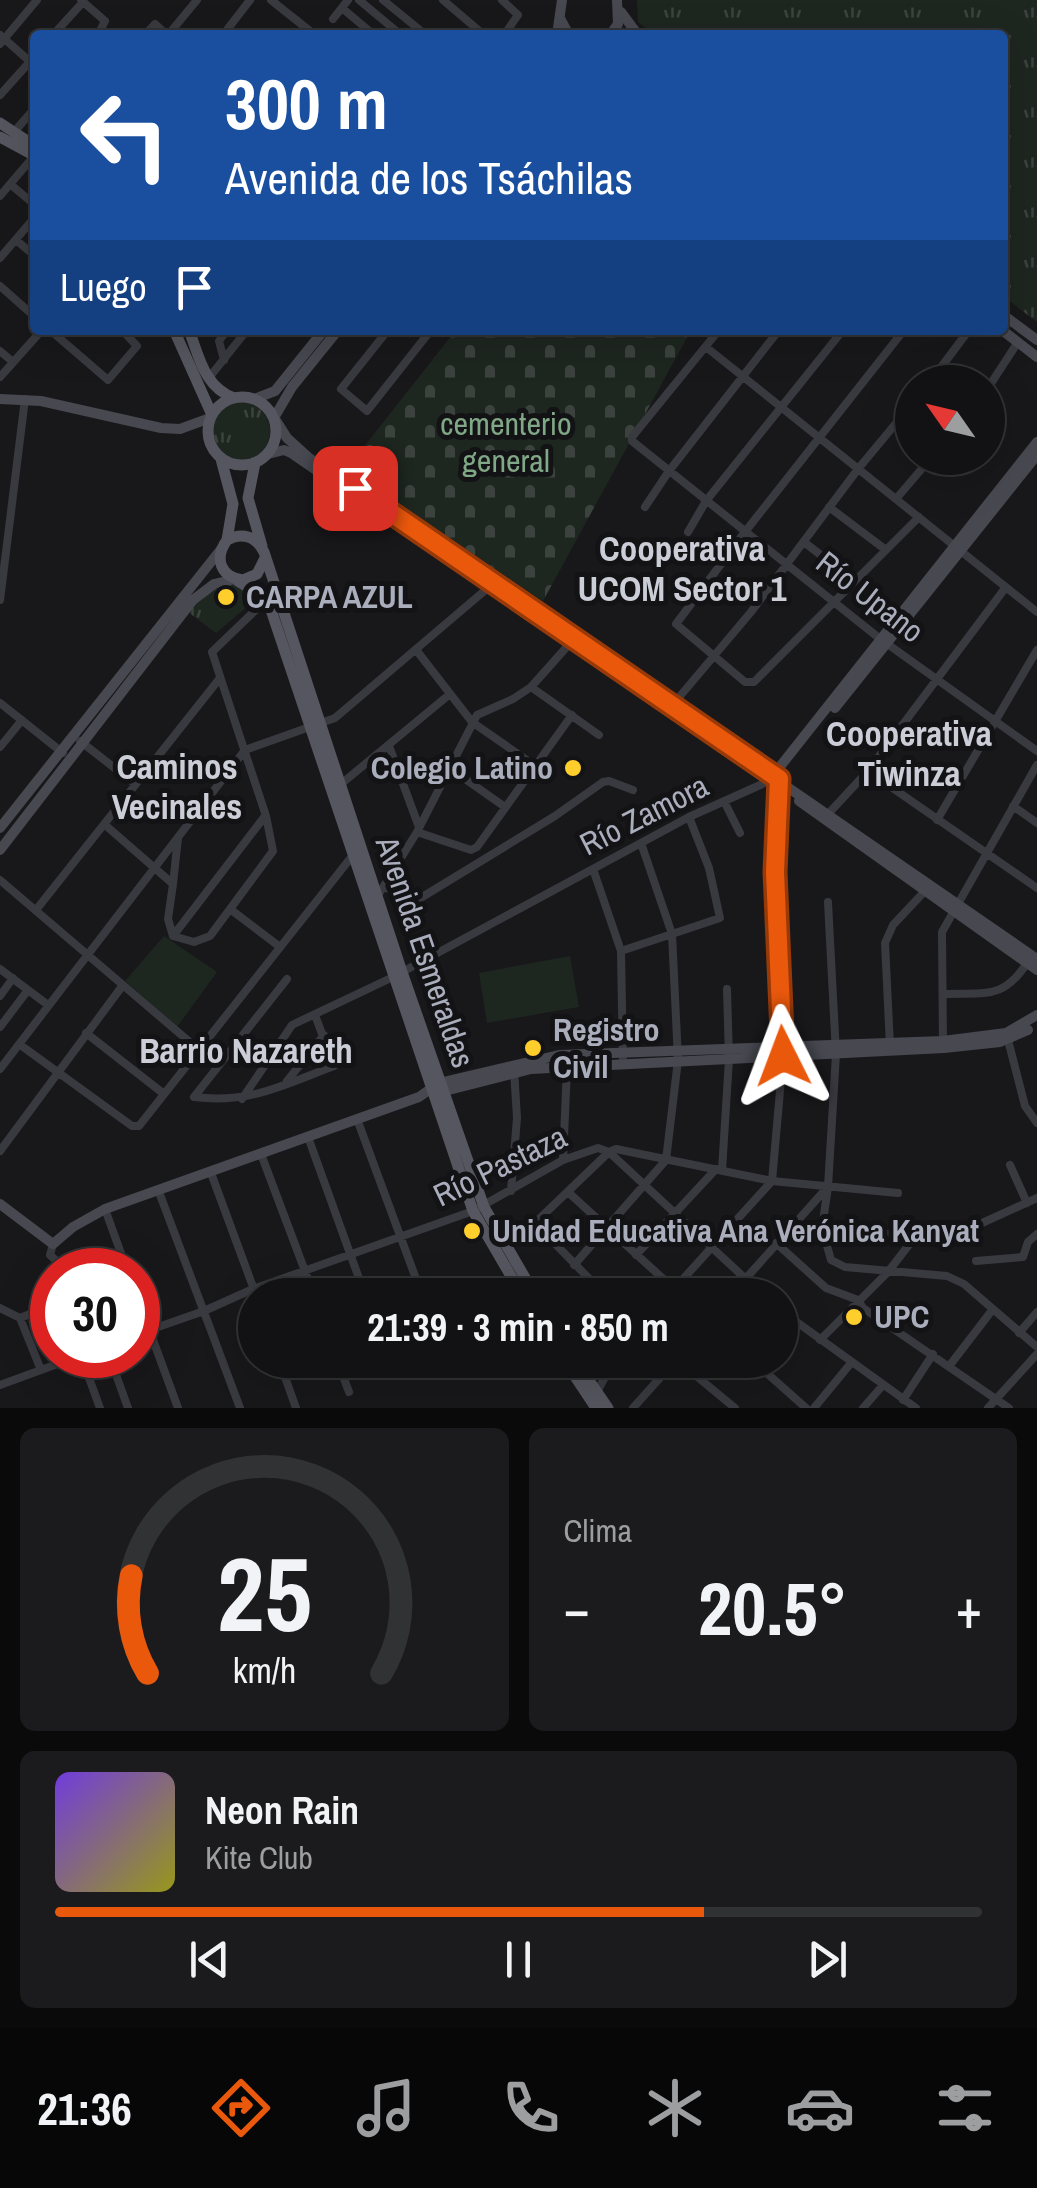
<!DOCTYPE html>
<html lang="es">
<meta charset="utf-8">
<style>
body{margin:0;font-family:"Archivo Narrow",sans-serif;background:#1b1b1d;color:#f1f3f6;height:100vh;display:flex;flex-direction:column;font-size:38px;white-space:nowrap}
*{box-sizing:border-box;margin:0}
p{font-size:32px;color:#9c9ea0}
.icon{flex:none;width:55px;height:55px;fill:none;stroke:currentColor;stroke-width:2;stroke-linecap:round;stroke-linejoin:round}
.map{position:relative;height:1408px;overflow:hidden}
.drawer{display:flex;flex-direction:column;gap:20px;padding:20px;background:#0a0a0b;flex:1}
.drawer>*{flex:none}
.banner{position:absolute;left:30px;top:30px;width:978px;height:305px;border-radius:10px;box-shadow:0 10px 40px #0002,0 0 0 2px #313234;background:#1a4fa0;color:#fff;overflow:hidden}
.needle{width:65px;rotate:304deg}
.tools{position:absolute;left:895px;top:365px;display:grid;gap:20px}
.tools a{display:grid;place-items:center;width:110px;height:110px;border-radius:50%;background:#121214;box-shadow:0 10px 40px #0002,0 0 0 2px #313234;font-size:50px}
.speed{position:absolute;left:30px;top:1248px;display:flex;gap:20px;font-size:50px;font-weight:700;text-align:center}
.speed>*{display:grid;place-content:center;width:130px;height:130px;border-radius:50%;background:#121214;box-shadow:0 10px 40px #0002,0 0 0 2px #313234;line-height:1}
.speed .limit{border:15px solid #d22;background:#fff;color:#111}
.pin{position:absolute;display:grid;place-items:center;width:85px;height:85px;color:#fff;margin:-42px;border-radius:20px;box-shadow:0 5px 15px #0006}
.me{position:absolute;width:110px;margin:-55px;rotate:357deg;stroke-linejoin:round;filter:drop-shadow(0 0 8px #0008)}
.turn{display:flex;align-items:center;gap:35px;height:210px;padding:0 30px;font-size:45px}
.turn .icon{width:130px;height:130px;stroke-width:2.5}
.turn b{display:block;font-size:70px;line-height:85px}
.then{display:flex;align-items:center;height:95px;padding:0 30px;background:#0003;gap:20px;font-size:38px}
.big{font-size:75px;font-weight:700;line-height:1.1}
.drawer .widget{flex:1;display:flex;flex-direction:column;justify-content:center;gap:15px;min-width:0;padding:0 35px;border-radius:15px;background:#1b1b1d}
.drawer .dial{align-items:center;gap:0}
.dial svg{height:260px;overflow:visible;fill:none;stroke:#313234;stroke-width:7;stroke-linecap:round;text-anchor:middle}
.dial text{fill:#f1f3f6;stroke:none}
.song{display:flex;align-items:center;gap:30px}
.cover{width:120px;height:120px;border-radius:15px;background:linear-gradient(135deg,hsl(260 70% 55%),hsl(60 70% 35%))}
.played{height:10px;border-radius:5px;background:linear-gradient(90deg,#ea580c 70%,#313234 70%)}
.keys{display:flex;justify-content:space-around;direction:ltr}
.heat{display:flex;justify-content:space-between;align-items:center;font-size:55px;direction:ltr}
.drawer .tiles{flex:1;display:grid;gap:20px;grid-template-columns:1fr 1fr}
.widget:last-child{grid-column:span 2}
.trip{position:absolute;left:238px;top:1278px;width:560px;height:100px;border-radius:50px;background:#121214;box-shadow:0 10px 40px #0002,0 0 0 2px #313234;font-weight:700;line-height:100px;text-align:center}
.dock{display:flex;height:160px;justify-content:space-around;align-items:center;background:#070708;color:#9c9ea0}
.dock .icon{width:70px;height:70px}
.dock .on{color:#ea580c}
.dock b{font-size:45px;color:#f1f3f6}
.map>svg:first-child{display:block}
</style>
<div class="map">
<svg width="1037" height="1408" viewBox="0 0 1037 1408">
<defs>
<pattern id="grass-tufts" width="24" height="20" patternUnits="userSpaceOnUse" patternTransform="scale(2.5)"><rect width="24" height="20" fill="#1e2620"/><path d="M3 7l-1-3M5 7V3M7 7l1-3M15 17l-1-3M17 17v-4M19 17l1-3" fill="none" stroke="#3c433e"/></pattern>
<pattern id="cemetery-stones" width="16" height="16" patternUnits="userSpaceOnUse" patternTransform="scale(2.5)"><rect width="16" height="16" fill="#1e2620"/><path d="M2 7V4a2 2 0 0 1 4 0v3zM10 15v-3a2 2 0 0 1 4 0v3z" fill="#3c433e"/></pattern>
</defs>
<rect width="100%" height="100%" fill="#18181b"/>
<path fill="url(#grass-tufts)" d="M637,0H1037V322L1003,296L1002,35H655L638,22Z
M212 431a29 29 0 1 1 58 0a29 29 0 1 1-58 0Z
M233,584L256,599L216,633L188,612L204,593Z"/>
<path fill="url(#cemetery-stones)" d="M456,330H691L543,601L360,478L369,461L359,453Z"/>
<path fill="#1e2620" d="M164,936L217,972L177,1027L125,981Z
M570,956L579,1007L487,1023L479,973Z"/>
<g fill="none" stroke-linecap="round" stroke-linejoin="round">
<path stroke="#393940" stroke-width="8" d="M81,0L105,21L98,35
M271,0L315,35
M359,0L401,35
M383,0L426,35
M443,0L484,35
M502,0L518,15L504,35
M342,8L374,35
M333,19L348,0
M0,35L35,66
M53,35L83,2
M145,35L155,24L167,35
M168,35L197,0
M223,35L250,0
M0,44L37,0
M0,95L35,56
M14,132L35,108
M10,184L35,205
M0,196L34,156
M16,240L35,256
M0,258L35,217
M0,286L35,317
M50,330L108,380L137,346L122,330
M388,330L341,389L367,411L431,330
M719,330L632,437V441L879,638L1037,751
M904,330L745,532L676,624L745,682H754L919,517
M706,347L1037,612
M0,351L13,362
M224,360L219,341L227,330
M0,377L42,330
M208,379L247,330
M930,382L969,330
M988,388L1018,342
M896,499L931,458
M645,507L669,471L779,330
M829,507L886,550
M688,532L706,501L843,330
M804,542L854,581
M0,600L25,399
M417,651L472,722L541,770
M531,687L599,735
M0,703L63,753
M670,708L751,612L858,469L912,404
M80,741L135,784
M389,746L419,827
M0,747L22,720
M448,767L505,807
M868,771L1037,888
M341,784L450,694
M724,801L740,833
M1013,806L1037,823
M829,813L868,771L1006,587
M937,820L1037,650
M104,824L173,884L168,919L173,936L194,942L210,936L273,851L266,816L212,652L266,600
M417,832L471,850L477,847L572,715
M593,869L621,951L623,1064
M0,880L199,1050
M173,884L178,838
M383,888L404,889L414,902L555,816L603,782L609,781L633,790
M377,897L417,832L477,715L513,699L531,687L572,641
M828,902L836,1054L828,1187L822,1228L831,1260L845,1267L947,1276L964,1284L1037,1347
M230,909L280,947
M36,910L220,678
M173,936L265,816
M621,951L720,918L709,868L689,817
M0,969L48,1005
M287,979L194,1097C250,1104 283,1085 334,1066L315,1015
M943,994C987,992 1003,1001 1029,960
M0,996L13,978
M0,1027L28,990
M86,1033L164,1094
M1008,1040L1025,1106L1037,1123
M19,1044L132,1126H139L353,855
M943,1045L942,932L1037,765
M890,1046L885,943L893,925L924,892
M0,1069L245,750L335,718L489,587
M287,1081L324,1035
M242,1099L292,1025L393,977L689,817L769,781
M357,1119L422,1295
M308,1137L365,1295
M0,1151L123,985
M261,1154L314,1295
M563,1160L567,1068
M1010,1165L1027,1203
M722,1170L729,1059L727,989
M211,1173L256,1295
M511,1191L517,1118L514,1070
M159,1192L240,1408
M569,1193L681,1295
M105,1209L127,1270
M535,1223L605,1295
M822,1228L947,1239L1037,1198
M776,1243L826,1288L858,1300L863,1308L1009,1408
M53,1244L50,1255L66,1270
M505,1244L535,1223L609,1152L763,1295
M636,1255L716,1169
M976,1261L1023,1257L1028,1242L1037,1234
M574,1265L666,1160L678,1060L672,934L641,843
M674,1289L772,1181L783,1057L776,911L777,786
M731,1295L825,1190
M138,1299L178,1408
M0,1308L20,1318L52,1305
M780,1310L916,1408
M20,1318L41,1370
M1019,1333L1037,1312
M138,1334L204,1311L253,1289L473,1211L563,1160L598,1148L609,1152L616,1149L772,1181L898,1193
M820,1340L888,1272L915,1237
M109,1355L128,1408
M81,1356L100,1408
M279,1360L296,1408
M337,1360L349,1392
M677,1360L735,1408
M752,1360L806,1408
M950,1365L993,1309
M0,1385L82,1355
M597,1392L614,1360
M903,1400L933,1354
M633,1408L676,1360
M814,1408L851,1363
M863,1408L883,1385
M988,1408L1037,1354"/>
<path stroke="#474850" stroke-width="10" d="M621,12L638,35
M560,18L569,35
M557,35L562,0
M610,35L618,24L617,0
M1002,314L1037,340
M1002,330L1037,357
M0,399L41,401L161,428L180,429L210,418
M254,399L275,391L324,330
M274,418L292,387L338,330
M275,419L287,438L308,457L1037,959
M268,454L284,450L291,453L769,781
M835,708L1037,455
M771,778L1037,442
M799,801L1037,970
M0,828L222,548
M0,850L193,600L214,584L235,579
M437,1093L531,1069L944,1048L1000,1042L1028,1030
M0,1204L53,1244L73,1227L105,1209L419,1097L439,1083L559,1055L943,1041L1006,1033L1037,1015"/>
<path stroke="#55565f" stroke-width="11" d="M0,123L35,146
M0,137L35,156
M174,330L212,415
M189,330C199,356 204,387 234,398
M208 431a34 34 0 1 1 68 0a34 34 0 1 1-68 0Z
M221,459L233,504L227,540
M255,463L248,498L262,546
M264,560L257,574L243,580C220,577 214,558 227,540C242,532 256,536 264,552L402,972L484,1207L535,1295
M238,581L262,596L270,607L473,1211L522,1295
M564,1360L596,1408
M575,1360L608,1408"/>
</g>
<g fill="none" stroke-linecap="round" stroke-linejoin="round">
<g stroke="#983908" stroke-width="25">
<path id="route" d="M355,488L779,779L775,872L783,1056"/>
</g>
<use href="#route" stroke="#ea580c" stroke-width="18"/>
</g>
<g fill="#fece2d" stroke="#131316" stroke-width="4">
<circle cx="226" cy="597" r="10"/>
<circle cx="573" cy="768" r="10"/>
<circle cx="533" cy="1048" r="10"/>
<circle cx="472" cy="1231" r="10"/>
<circle cx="854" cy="1317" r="10"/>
</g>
<g text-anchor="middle" stroke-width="10" stroke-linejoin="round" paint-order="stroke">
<g font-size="32" fill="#80a786" stroke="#131316">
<text x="506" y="435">cementerio<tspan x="506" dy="37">general</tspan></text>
</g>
<g font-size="32" font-weight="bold" fill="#aaadbb" stroke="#131316" text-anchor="start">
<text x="246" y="608">CARPA AZUL</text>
<text x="553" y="779" text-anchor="end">Colegio Latino</text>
<text x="553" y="1041">Registro<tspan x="553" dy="37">Civil</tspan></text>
<text x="492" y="1242">Unidad Educativa Ana Verónica Kanyat</text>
<text x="874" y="1328">UPC</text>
</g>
<g font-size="32" fill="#aaadbb" stroke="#131316">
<text transform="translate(870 597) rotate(38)" y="11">Río Upano</text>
<text transform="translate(644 815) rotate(-27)" y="11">Río Zamora</text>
<text transform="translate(425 952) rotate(71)" y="11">Avenida Esmeraldas</text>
<text transform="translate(500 1166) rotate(-26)" y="11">Río Pastaza</text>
</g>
<g font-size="35" font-weight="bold" fill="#cbcdd7" stroke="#131316">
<text x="682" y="561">Cooperativa<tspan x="682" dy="40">UCOM Sector 1</tspan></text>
<text x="909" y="746">Cooperativa<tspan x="909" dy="40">Tiwinza</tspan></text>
<text x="177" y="779">Caminos<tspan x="177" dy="40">Vecinales</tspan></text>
<text x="246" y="1063">Barrio Nazareth</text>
</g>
</g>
</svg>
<div class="tools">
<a><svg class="needle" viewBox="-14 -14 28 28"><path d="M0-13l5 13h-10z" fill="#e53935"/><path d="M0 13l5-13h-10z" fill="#9c9ea0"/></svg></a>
</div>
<div class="speed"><div class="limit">30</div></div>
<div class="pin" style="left:355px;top:488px;background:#d93025"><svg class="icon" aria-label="arrive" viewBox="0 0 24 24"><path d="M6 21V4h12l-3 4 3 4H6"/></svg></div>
<svg class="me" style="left:783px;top:1056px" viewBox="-20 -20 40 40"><path d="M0-17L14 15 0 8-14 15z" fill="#ea580c" stroke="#fff" stroke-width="4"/></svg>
<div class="trip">21:39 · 3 min · 850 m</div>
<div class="banner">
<div class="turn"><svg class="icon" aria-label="left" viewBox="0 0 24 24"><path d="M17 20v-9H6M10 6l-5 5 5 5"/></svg><div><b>300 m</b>Avenida de los Tsáchilas</div></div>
<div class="then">Luego<svg class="icon" aria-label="arrive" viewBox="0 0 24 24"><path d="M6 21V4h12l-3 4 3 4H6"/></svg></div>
</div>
</div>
<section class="drawer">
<div class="tiles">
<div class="widget dial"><svg viewBox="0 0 100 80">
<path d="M14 69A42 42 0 1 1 86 69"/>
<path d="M14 69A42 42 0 0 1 9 39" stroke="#ea580c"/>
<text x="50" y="56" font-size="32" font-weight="700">25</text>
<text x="50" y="72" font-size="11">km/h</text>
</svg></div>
<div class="widget"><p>Clima</p>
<div class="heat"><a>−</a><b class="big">20.5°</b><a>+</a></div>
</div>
<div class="widget">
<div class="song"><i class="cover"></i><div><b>Neon Rain</b><p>Kite Club</p></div></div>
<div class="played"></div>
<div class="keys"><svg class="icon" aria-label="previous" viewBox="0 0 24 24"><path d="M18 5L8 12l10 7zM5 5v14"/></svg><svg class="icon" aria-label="pause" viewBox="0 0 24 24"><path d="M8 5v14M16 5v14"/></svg><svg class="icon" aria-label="next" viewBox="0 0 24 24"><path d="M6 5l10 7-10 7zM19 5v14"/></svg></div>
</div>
</div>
</section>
<nav class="dock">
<b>21:36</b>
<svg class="icon on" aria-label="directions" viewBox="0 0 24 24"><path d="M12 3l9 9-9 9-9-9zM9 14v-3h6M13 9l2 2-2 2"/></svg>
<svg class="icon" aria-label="music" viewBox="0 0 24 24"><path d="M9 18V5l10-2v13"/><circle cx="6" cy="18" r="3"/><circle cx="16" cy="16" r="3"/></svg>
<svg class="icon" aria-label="phone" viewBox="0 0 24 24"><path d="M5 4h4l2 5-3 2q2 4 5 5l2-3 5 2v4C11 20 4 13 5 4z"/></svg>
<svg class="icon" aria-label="climate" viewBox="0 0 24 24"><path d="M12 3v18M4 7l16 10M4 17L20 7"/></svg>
<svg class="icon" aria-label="car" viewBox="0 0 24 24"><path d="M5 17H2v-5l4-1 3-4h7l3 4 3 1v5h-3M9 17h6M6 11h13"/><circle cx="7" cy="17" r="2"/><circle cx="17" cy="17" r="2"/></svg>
<svg class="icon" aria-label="filters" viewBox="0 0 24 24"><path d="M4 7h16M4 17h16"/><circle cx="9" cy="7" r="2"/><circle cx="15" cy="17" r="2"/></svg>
</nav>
